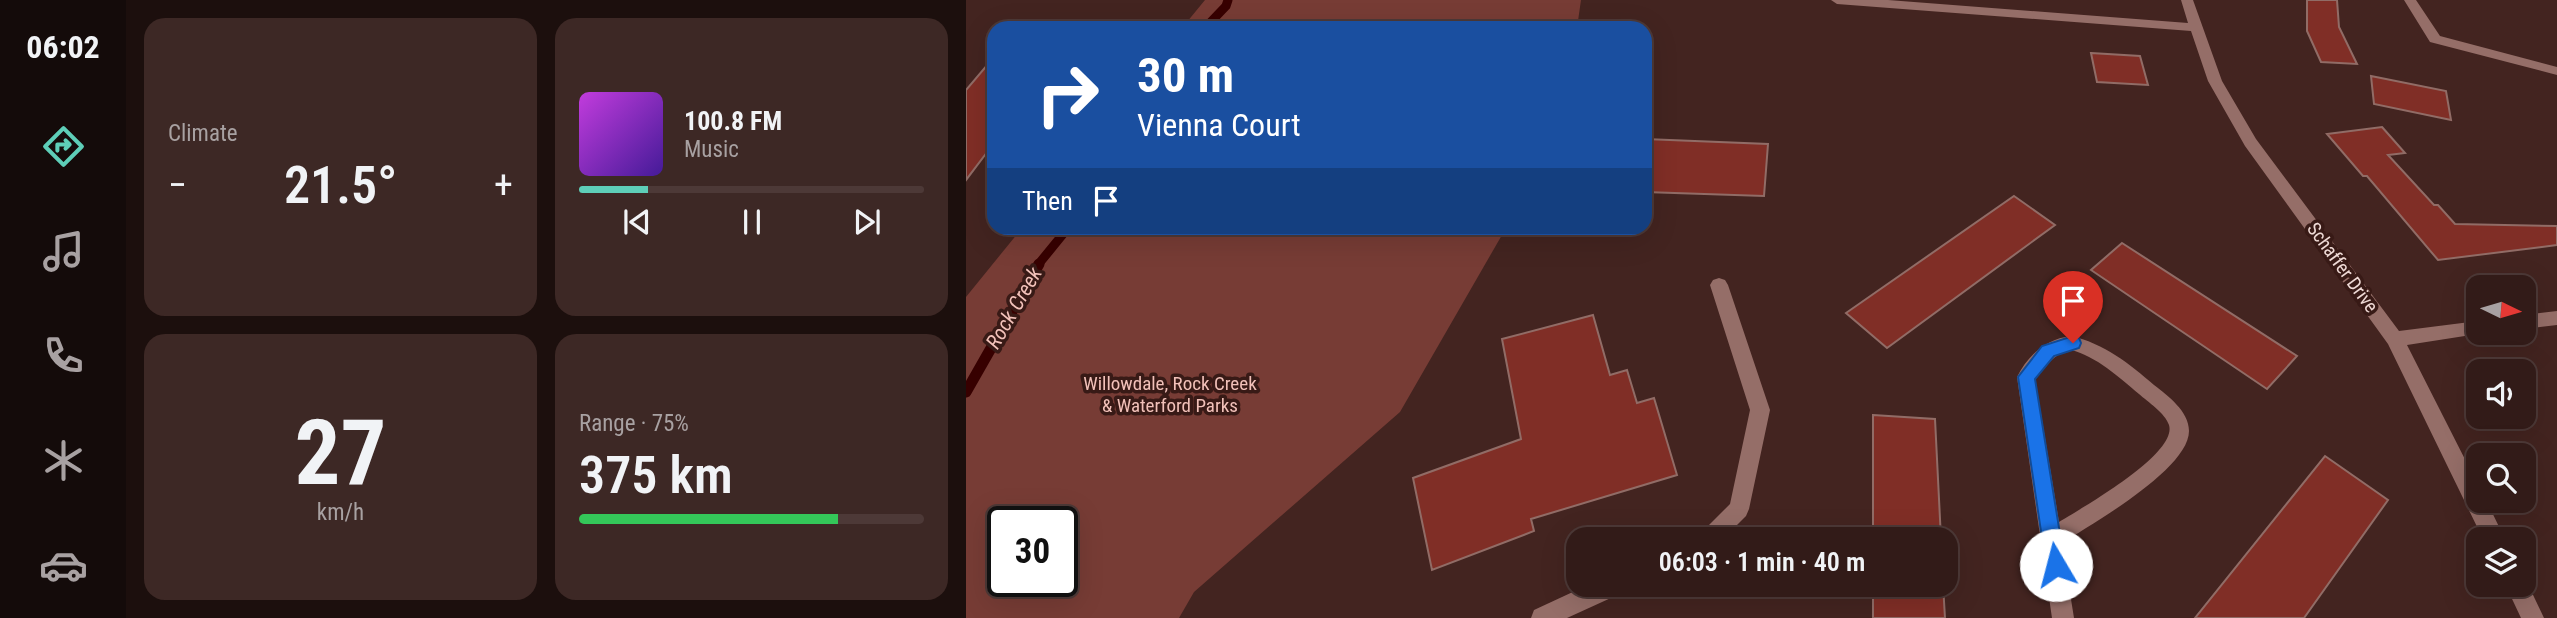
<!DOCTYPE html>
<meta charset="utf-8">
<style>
body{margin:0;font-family:"Roboto Condensed",sans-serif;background:#3d2825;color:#f1f3f6;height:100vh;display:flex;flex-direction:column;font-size:26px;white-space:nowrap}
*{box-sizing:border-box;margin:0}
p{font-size:23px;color:#a8a1a2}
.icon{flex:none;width:38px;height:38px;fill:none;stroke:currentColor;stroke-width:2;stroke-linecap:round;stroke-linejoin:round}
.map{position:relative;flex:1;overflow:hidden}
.side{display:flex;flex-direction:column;gap:18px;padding:18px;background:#1c0f0d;width:840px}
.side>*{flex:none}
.banner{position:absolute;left:21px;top:21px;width:665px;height:214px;border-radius:21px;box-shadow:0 7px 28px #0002,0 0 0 2px #4d3937;background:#1a4fa0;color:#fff;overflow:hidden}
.needle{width:46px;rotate:95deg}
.controls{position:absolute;left:1500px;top:275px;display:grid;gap:14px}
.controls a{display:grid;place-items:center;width:70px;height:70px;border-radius:14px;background:#321b18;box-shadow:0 7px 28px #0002,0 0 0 2px #4d3937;font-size:35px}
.speed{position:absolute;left:21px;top:506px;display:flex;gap:14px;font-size:35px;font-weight:700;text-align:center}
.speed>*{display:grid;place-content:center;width:91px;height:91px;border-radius:50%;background:#321b18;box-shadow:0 7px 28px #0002,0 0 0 2px #4d3937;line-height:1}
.speed .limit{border:4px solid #111;border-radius:10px;background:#fff;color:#111}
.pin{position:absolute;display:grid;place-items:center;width:60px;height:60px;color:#fff;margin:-72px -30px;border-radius:50% 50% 50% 0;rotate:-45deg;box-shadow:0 0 7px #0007}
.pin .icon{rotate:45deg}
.me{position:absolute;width:77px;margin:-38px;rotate:352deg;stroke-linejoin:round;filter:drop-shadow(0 0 5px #0008)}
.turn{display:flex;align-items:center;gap:24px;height:147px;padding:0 35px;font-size:32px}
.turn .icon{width:91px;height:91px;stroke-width:2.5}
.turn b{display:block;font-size:49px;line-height:60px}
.then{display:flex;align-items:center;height:66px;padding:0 35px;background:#0003;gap:14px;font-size:26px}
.big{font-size:52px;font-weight:600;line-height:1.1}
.side .card{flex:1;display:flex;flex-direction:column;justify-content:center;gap:10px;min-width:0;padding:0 24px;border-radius:21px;background:#3d2825}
.side .dial{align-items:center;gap:0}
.dial b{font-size:91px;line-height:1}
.song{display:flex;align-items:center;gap:21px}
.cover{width:84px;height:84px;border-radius:10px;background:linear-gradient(135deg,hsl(290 70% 55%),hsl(260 70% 35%))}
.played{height:7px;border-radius:4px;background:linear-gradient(90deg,#5eceb8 20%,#4d3937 20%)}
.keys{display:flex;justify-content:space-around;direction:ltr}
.heat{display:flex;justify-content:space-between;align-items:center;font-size:38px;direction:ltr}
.charge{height:10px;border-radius:5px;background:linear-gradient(90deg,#34c759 75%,#4d3937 0)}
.side .tiles{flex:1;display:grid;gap:18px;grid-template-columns:repeat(2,1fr)}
.trip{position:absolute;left:600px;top:527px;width:392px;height:70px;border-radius:21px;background:#321b18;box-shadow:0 7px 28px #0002,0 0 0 2px #4d3937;font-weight:600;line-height:70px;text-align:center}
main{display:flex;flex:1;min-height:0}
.menu{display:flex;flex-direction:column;width:126px;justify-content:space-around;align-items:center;background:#140b0a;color:#a8a1a2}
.menu .icon{width:49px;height:49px}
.menu .on{color:#5eceb8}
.menu b{font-size:32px;color:#f1f3f6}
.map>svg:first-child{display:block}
</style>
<main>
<nav class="menu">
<b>06:02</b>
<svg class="icon on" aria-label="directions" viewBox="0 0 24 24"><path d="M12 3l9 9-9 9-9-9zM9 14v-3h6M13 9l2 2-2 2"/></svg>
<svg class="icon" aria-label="music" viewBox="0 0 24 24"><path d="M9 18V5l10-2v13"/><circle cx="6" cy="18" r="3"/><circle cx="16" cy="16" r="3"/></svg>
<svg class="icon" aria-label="phone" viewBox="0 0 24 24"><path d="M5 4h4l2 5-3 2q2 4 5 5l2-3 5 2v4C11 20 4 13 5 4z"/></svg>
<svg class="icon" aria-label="climate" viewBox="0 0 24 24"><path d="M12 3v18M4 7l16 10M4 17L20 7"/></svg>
<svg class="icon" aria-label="car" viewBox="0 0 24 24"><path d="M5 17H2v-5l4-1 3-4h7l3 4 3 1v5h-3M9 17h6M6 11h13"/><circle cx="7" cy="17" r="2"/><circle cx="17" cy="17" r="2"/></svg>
</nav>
<section class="side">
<div class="tiles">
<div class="card"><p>Climate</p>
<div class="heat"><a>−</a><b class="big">21.5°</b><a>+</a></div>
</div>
<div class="card">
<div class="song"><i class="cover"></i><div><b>100.8 FM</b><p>Music</p></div></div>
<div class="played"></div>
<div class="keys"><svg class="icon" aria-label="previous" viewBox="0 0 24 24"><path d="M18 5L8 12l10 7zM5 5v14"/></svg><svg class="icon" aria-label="pause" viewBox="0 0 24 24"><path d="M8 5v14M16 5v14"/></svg><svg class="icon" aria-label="next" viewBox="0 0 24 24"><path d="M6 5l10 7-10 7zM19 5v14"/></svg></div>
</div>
<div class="card dial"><b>27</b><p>km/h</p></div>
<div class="card"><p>Range · 75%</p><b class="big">375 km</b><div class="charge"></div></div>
</div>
</section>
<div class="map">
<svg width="1591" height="618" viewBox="0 0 1591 618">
<rect width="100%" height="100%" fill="#432420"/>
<path fill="#773c35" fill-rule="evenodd" d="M239,0H615L611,28H216Z
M56,228H540L434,412L228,592L213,618H0V297ZM37,522H96V581H37Z"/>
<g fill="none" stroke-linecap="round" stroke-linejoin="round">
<path stroke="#370000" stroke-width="9" d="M239,28L260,6L262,0
M71,266L102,228"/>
<path stroke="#370000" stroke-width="11" d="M0,392L73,264"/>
</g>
<path fill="#802e26" stroke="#916c66" stroke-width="2" d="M1341,0H1371L1373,27L1391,64L1355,62L1341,31Z
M1125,53L1174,56L1182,85L1131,82Z
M28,57V143L0,180V90Z
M1405,76L1480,91L1485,120L1408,104Z
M1416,127L1439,153L1422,155L1468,205H1472L1489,224L1591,226V245L1472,260L1401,176H1397L1361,134Z
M679,139L802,144L798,196L679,192Z
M1048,196L1089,225L921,348L880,313Z
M1156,243L1331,356L1301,389L1125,270Z
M627,315L644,375L661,370L671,403L688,398L711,475L565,519L568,531L466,570L447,478L555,439L536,339Z
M907,415L969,419L975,539H907Z
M1359,456L1422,500L1338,618H1229Z
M907,584H977L979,618H907Z"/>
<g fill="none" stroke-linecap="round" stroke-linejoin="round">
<path fill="#956e68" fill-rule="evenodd" d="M865,0H922L1222,23L1215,0H1227L1256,81L1290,139L1433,331L1512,321V332L1518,333L1441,345L1512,485V500H1520L1539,539H1517L1422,344L1279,146L1242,81L1225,31L871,4Z
M1438,0H1450L1474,36L1591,67V75L1464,42Z
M753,278L759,280L762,285L804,410L783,509L780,516L757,539H732L736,532L764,504L784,410L744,285L747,280Z
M1591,311V325L1558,329V315Z
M1105,336C1137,343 1164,364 1188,385C1202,396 1223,411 1223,431C1223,469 1126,524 1096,543L1108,618H1086L1051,377C1062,355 1080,339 1105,336ZM1105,350C1130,356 1154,378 1173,394C1182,402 1199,413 1203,425C1212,454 1114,509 1093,522L1069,378C1079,366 1089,353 1105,350Z
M1558,576L1578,618H1555L1539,584H1558Z
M624,584H661L658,592L601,618H565L568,610Z"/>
</g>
<path fill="#1a73e8" stroke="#114b97" stroke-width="2" d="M1107,336L1113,338L1115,343L1113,348L1088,356L1069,379L1099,565L1096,571L1090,574L1083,571L1080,565L1052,377L1076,346Z"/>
<g text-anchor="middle" stroke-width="7" stroke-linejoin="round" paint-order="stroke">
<g font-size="19" fill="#efdad6" stroke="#381a16">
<text transform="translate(1377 267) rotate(54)" y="7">Schaffer Drive</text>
</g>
<g font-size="19" fill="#f2c1b9" stroke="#381a16">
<text x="204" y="390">Willowdale, Rock Creek<tspan x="204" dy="22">&amp; Waterford Parks</tspan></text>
</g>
<g font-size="21" font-style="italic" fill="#f3c2ba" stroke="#381a16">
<text transform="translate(48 308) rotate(-60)" y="7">Rock Creek</text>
</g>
</g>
</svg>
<div class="controls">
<a><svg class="needle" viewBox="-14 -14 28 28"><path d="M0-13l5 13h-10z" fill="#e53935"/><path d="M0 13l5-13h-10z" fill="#a8a1a2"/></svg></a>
<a><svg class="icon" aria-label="sound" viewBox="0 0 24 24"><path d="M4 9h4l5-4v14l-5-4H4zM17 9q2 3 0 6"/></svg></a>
<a><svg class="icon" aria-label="search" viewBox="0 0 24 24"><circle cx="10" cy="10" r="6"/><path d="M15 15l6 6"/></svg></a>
<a><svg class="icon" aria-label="layers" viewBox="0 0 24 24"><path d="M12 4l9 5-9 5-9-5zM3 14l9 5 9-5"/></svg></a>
</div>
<div class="speed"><div class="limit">30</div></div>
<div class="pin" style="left:1107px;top:343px;background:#d93025"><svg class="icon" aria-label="arrive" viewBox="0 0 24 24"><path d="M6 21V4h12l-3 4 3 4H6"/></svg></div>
<svg class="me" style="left:1090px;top:565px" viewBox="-20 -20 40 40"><circle r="19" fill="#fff"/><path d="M0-13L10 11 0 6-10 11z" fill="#1a73e8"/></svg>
<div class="trip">06:03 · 1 min · 40 m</div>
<div class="banner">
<div class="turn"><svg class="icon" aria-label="right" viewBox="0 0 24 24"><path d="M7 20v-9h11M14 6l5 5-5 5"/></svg><div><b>30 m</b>Vienna Court</div></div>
<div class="then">Then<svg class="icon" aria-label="arrive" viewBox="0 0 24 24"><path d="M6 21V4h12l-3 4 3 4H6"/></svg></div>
</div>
</div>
</main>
